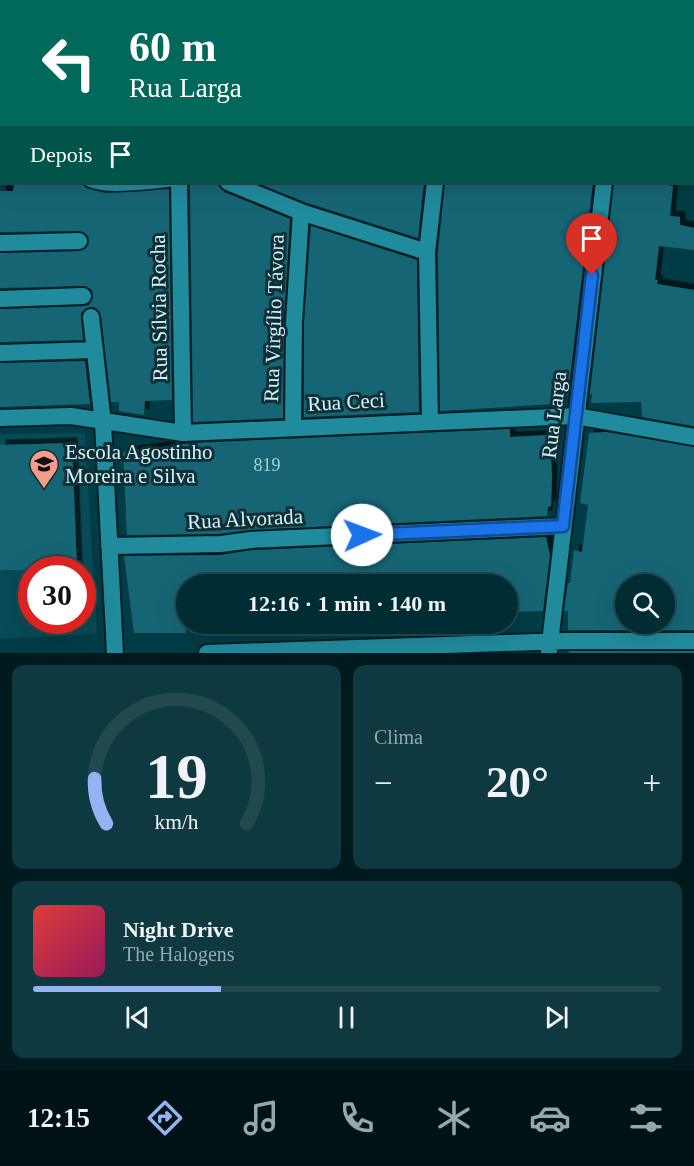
<!DOCTYPE html>
<html lang="pt">
<meta charset="utf-8">
<style>
body{margin:0;font-family:"Times New Roman",serif;background:#0e3940;color:#f1f3f6;height:100vh;display:flex;flex-direction:column;font-size:22px;white-space:nowrap}
*{box-sizing:border-box;margin:0}
p{font-size:20px;color:#95a8ac}
.icon{flex:none;width:33px;height:33px;fill:none;stroke:currentColor;stroke-width:2;stroke-linecap:round;stroke-linejoin:round}
.map{position:relative;height:653px;overflow:hidden}
.panel{display:flex;flex-direction:column;gap:12px;padding:12px;background:#00191d;flex:1}
.panel>*{flex:none}
.hud{position:absolute;left:0px;top:0px;width:694px;height:183px;box-shadow:0 6px 24px #0002,0 0 0 2px #22494f;background:#00695c;color:#fff;overflow:hidden}
.fabs{position:absolute;left:615px;top:574px;display:grid;gap:12px}
.fabs a{display:grid;place-items:center;width:60px;height:60px;border-radius:50%;background:#002d34;box-shadow:0 6px 24px #0002,0 0 0 2px #22494f;font-size:30px}
.speed{position:absolute;left:18px;top:556px;display:flex;gap:12px;font-size:30px;font-weight:700;text-align:center}
.speed>*{display:grid;place-content:center;width:78px;height:78px;border-radius:50%;background:#002d34;box-shadow:0 6px 24px #0002,0 0 0 2px #22494f;line-height:1}
.speed .limit{border:9px solid #d22;background:#fff;color:#111}
.pin{position:absolute;display:grid;place-items:center;width:51px;height:51px;color:#fff;margin:-62px -26px;border-radius:50% 50% 50% 0;rotate:-45deg;box-shadow:0 0 6px #0007}
.pin .icon{rotate:45deg}
.me{position:absolute;width:66px;margin:-33px;rotate:88deg;stroke-linejoin:round;filter:drop-shadow(0 0 4px #0008)}
.turn{display:flex;align-items:center;gap:21px;height:126px;padding:0 30px;font-size:27px}
.turn .icon{width:78px;height:78px;stroke-width:2.5}
.turn b{display:block;font-size:42px;line-height:51px}
.then{display:flex;align-items:center;height:57px;padding:0 30px;background:#0003;gap:12px;font-size:22px}
.big{font-size:45px;font-weight:600;line-height:1.1}
.panel .widget{flex:1;display:flex;flex-direction:column;justify-content:center;gap:9px;min-width:0;padding:0 21px;border-radius:12px;background:#0e3940}
.panel .dial{align-items:center;gap:0}
.dial svg{height:156px;overflow:visible;fill:none;stroke:#22494f;stroke-width:7;stroke-linecap:round;text-anchor:middle}
.dial text{fill:#f1f3f6;stroke:none}
.song{display:flex;align-items:center;gap:18px}
.cover{width:72px;height:72px;border-radius:9px;background:linear-gradient(135deg,hsl(0 70% 55%),hsl(330 70% 35%))}
.played{height:6px;border-radius:3px;background:linear-gradient(90deg,#95b2f1 30%,#22494f 30%)}
.keys{display:flex;justify-content:space-around;direction:ltr}
.heat{display:flex;justify-content:space-between;align-items:center;font-size:33px;direction:ltr}
.panel .tiles{flex:1;display:grid;gap:12px;grid-template-columns:1fr 1fr}
.widget:last-child{grid-column:span 2}
.trip{position:absolute;left:176px;top:574px;width:342px;height:60px;border-radius:30px;background:#002d34;box-shadow:0 6px 24px #0002,0 0 0 2px #22494f;font-weight:600;line-height:60px;text-align:center}
.dock{display:flex;height:96px;justify-content:space-around;align-items:center;background:#001215;color:#95a8ac}
.dock .icon{width:42px;height:42px}
.dock .selected{color:#95b2f1}
.dock b{font-size:27px;color:#f1f3f6}
.map>svg:first-child{display:block}
</style>
<div class="map">
<svg width="694" height="653" viewBox="0 0 694 653">
<defs>
<filter id="shadow"><feDropShadow dx="5.5" dy="-5.5" stdDeviation="0" flood-color="#0009"/></filter>
</defs>
<rect width="100%" height="100%" fill="#003c45"/>
<path fill="#084a55" fill-rule="evenodd" d="M85,433L97,634L0,639V434ZM32,570H82V621H32Z"/>
<path fill="#156574" fill-rule="evenodd" filter="url(#shadow)" d="M37,182H82L86,188L106,193L169,189L172,400L145,401L144,415L119,411V402H111L101,316L96,308L89,307L81,313L83,340L0,342V309L83,306L89,305L93,296L92,290L83,286L0,288V253L79,251L88,245V236L79,231L0,232V191H13L14,184Z
M214,182H218L224,192L290,219L284,321L283,418L193,422L190,184Z
M254,182H424L418,238L305,202Z
M445,182H482V185L519,182H593L568,395L554,396V404L440,411L438,253Z
M614,182H668L667,185L673,186L670,216L680,217V225L694,228V250L659,246L655,280H658L657,284L694,290V426L642,417L641,402L591,403L592,394H590Z
M311,226L417,260L419,412L304,417V322Z
M85,361L90,404L0,407V363Z
M510,429V437L550,435L552,477L551,506L548,507L547,516L250,530L220,534L127,535L123,452L193,443Z
M606,432L694,447V630H568V611H564L568,583H570L574,550L582,552L588,505L580,503L589,433ZM626,585H664V624H626Z
M72,443L77,570H0V445Z
M546,537L550,555L543,611L507,612V585H186V633H134L124,556L221,555L252,550Z
M424,624H473V634L425,635Z
M569,651H694V653H569Z"/>
<g fill="none" stroke-linecap="round" stroke-linejoin="round">
<g stroke="#012026" stroke-width="11">
<path id="lane" d="M88,182C105,192 156,184 176,182"/>
</g>
<g stroke="#012026" stroke-width="20">
<path id="street" d="M2,0L6,2
M393,0L402,2
M466,2V0
M624,2L625,0
M179,182L183,433
M228,182L301,212L427,252
M0,243L79,241
M0,299L83,296
M91,317L103,423L115,653
M0,353L95,350
M0,418L71,416L183,433L576,416L694,437
M430,421L427,252L435,182
M293,427L294,322L301,212
M109,546L221,544L251,540L563,526
M549,651L604,182
M207,653L565,641H694"/>
</g>
<g stroke="#012026" stroke-width="30">
<path id="primary" d="M90,0L91,2
M117,0V2
M0,137H2
M0,167L2,166"/>
</g>
<use href="#lane" stroke="#218b9e" stroke-width="8"/>
<use href="#street" stroke="#218b9e" stroke-width="16"/>
<use href="#primary" stroke="#8c807c" stroke-width="27"/>
</g>
<g fill="none" stroke-linecap="round" stroke-linejoin="round">
<g stroke="#114b97" stroke-width="15">
<path id="route" d="M362,535L563,526L592,275"/>
</g>
<use href="#route" stroke="#1a73e8" stroke-width="10"/>
</g>
<defs>
<g id="school-pin" transform="scale(1.5)"><path d="M0 17L-7.5 6A9.5 9.5 0 1 1 7.5 6Z" fill="#f49d8b" stroke="#102f35"/><path d="M0-5L7-2L0 1L-7-2ZM-4 1L0 2.5L4 1V4Q0 6-4 4Z" fill="#111"/></g>
</defs>
<g fill-rule="evenodd">
<use href="#school-pin" x="44" y="464"/>
</g>
<g text-anchor="middle" stroke-width="6" stroke-linejoin="round" paint-order="stroke">
<g font-size="18" fill="#a3d1db">
<text x="267" y="471">819</text>
</g>
<g font-size="21" fill="#d2f5fd" stroke="#102f35">
<text transform="translate(159 308) rotate(-91)" y="7">Rua Sílvia Rocha</text>
<text transform="translate(274 318) rotate(-88)" y="7">Rua Virgílio Távora</text>
<text transform="translate(346 402) rotate(-3)" y="7">Rua Ceci</text>
<text transform="translate(554 415) rotate(-83)" y="7">Rua Larga</text>
<text transform="translate(245 519) rotate(-3)" y="7">Rua Alvorada</text>
</g>
<g font-size="21" fill="#d2f5fd" stroke="#102f35" text-anchor="start">
<text x="65" y="459">Escola Agostinho<tspan x="65" dy="24">Moreira e Silva</tspan></text>
</g>
</g>
</svg>
<div class="fabs">
<a><svg class="icon" aria-label="search" viewBox="0 0 24 24"><circle cx="10" cy="10" r="6"/><path d="M15 15l6 6"/></svg></a>
</div>
<div class="speed"><div class="limit">30</div></div>
<div class="pin" style="left:592px;top:275px;background:#d93025"><svg class="icon" aria-label="arrive" viewBox="0 0 24 24"><path d="M6 21V4h12l-3 4 3 4H6"/></svg></div>
<svg class="me" style="left:362px;top:535px" viewBox="-20 -20 40 40"><circle r="19" fill="#fff"/><path d="M0-13L10 11 0 6-10 11z" fill="#1a73e8"/></svg>
<div class="trip">12:16 · 1 min · 140 m</div>
<div class="hud">
<div class="turn"><svg class="icon" aria-label="left" viewBox="0 0 24 24"><path d="M17 20v-9H6M10 6l-5 5 5 5"/></svg><div><b>60 m</b>Rua Larga</div></div>
<div class="then">Depois<svg class="icon" aria-label="arrive" viewBox="0 0 24 24"><path d="M6 21V4h12l-3 4 3 4H6"/></svg></div>
</div>
</div>
<section class="panel">
<div class="tiles">
<div class="widget dial"><svg viewBox="0 0 100 80">
<path d="M14 69A42 42 0 1 1 86 69"/>
<path d="M14 69A42 42 0 0 1 8 46" stroke="#95b2f1"/>
<text x="50" y="56" font-size="32" font-weight="700">19</text>
<text x="50" y="72" font-size="11">km/h</text>
</svg></div>
<div class="widget"><p>Clima</p>
<div class="heat"><a>−</a><b class="big">20°</b><a>+</a></div>
</div>
<div class="widget">
<div class="song"><i class="cover"></i><div><b>Night Drive</b><p>The Halogens</p></div></div>
<div class="played"></div>
<div class="keys"><svg class="icon" aria-label="previous" viewBox="0 0 24 24"><path d="M18 5L8 12l10 7zM5 5v14"/></svg><svg class="icon" aria-label="pause" viewBox="0 0 24 24"><path d="M8 5v14M16 5v14"/></svg><svg class="icon" aria-label="next" viewBox="0 0 24 24"><path d="M6 5l10 7-10 7zM19 5v14"/></svg></div>
</div>
</div>
</section>
<nav class="dock">
<b>12:15</b>
<svg class="icon selected" aria-label="directions" viewBox="0 0 24 24"><path d="M12 3l9 9-9 9-9-9zM9 14v-3h6M13 9l2 2-2 2"/></svg>
<svg class="icon" aria-label="music" viewBox="0 0 24 24"><path d="M9 18V5l10-2v13"/><circle cx="6" cy="18" r="3"/><circle cx="16" cy="16" r="3"/></svg>
<svg class="icon" aria-label="phone" viewBox="0 0 24 24"><path d="M5 4h4l2 5-3 2q2 4 5 5l2-3 5 2v4C11 20 4 13 5 4z"/></svg>
<svg class="icon" aria-label="climate" viewBox="0 0 24 24"><path d="M12 3v18M4 7l16 10M4 17L20 7"/></svg>
<svg class="icon" aria-label="car" viewBox="0 0 24 24"><path d="M5 17H2v-5l4-1 3-4h7l3 4 3 1v5h-3M9 17h6M6 11h13"/><circle cx="7" cy="17" r="2"/><circle cx="17" cy="17" r="2"/></svg>
<svg class="icon" aria-label="filters" viewBox="0 0 24 24"><path d="M4 7h16M4 17h16"/><circle cx="9" cy="7" r="2"/><circle cx="15" cy="17" r="2"/></svg>
</nav>
